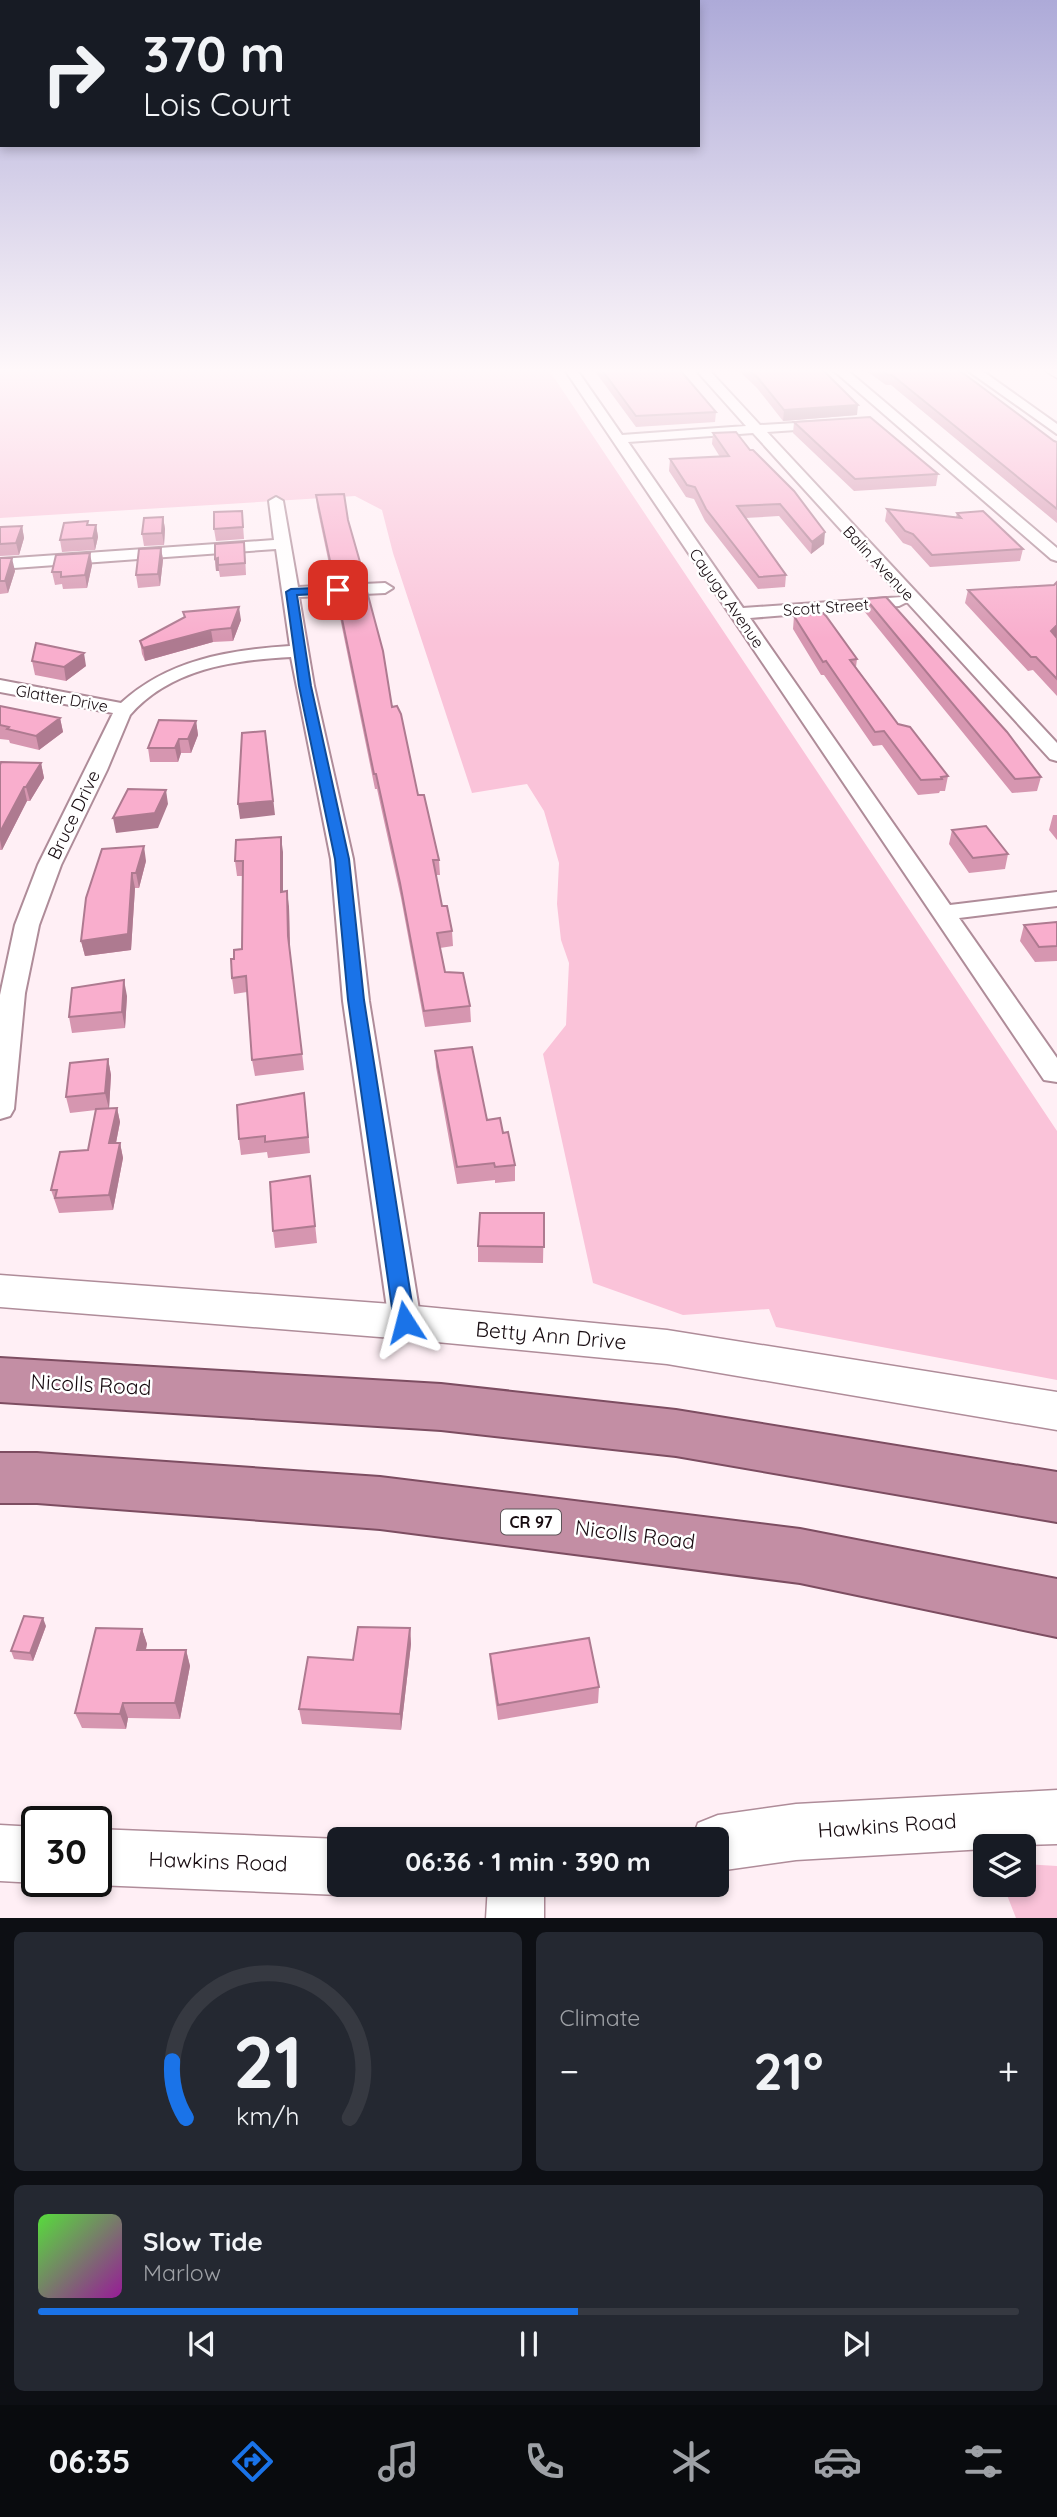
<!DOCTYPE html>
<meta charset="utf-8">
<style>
body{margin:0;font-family:Quicksand,sans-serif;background:#242831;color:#f1f3f6;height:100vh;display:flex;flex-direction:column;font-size:26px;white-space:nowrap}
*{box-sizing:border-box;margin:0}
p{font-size:23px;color:#9ea1a6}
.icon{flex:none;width:38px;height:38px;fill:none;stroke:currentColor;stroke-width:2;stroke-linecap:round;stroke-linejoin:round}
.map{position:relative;height:1918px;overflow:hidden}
.details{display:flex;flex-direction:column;gap:14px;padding:14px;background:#0d0f14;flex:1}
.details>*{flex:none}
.guide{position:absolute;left:0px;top:0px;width:700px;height:147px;box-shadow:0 4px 10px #0003;background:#171b24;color:#f1f3f6;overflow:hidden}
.buttons{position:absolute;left:973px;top:1834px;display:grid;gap:14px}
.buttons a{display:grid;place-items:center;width:63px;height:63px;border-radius:10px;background:#171b24;box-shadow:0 4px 10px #0003;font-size:35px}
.speed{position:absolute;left:21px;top:1806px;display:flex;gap:14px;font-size:35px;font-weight:700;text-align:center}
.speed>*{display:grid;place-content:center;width:91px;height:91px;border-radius:50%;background:#171b24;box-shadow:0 4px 10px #0003;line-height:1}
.speed .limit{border:4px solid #111;border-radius:10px;background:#fff;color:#111}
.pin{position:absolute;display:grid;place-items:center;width:60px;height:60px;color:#fff;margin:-30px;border-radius:14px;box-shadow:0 4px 10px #0006}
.me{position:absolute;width:77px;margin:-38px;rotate:351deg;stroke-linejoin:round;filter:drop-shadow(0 0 5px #0008)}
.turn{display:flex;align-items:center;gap:24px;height:147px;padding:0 28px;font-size:32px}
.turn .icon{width:91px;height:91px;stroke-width:2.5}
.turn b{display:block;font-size:49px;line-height:60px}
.big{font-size:52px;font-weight:700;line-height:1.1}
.details .card{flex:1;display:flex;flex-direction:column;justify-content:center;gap:10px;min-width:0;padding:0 24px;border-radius:10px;background:#242831}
.details .dial{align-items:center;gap:0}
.dial svg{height:182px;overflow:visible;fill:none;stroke:#363941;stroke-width:7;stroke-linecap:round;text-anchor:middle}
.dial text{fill:#f1f3f6;stroke:none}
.song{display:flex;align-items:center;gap:21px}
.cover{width:84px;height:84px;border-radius:10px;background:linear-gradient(135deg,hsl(110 70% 55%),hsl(300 70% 35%))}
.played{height:7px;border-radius:4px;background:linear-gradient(90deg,#1a73e8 55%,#363941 55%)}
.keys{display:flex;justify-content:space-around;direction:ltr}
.heat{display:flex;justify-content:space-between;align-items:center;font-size:38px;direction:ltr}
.details .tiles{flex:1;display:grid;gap:14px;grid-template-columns:1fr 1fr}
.card:last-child{grid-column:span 2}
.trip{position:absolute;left:327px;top:1827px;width:402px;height:70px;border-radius:10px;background:#171b24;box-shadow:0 4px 10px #0003;font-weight:700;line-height:70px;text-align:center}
.tab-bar{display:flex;height:112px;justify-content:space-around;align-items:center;background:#090b0e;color:#9ea1a6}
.tab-bar .icon{width:49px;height:49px}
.tab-bar .current{color:#1a73e8}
.tab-bar b{font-size:32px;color:#f1f3f6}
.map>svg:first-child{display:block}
</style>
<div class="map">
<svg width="1057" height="1919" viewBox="0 0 1057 1919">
<rect width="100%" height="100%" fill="#ffeff5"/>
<path fill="#fac3d9" d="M0,370H549L1057,1131V1380L776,1327L769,1309L683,1315L593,1283L543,1054L566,1025L569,963L561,940L557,904L559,863L544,811L527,784L472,793L393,553L382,510L355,496L0,518Z
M1024,1864L1057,1866V1918H1016L1003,1885H1024Z"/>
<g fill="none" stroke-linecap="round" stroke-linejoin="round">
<g stroke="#af8c99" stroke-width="4">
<path id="minor" d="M565,370H577L622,435L746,426L696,370H709L760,425L830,421V427L825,428L767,432L1057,743V761L1050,759L907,602L899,606L750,618L950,905L1057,892V906L959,918L1057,1058V1082L1044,1080ZM753,433L902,597L743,608L628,442Z
M833,370H847L1057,548V561L1051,559Z
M967,370H981L1057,424V434Z
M276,497L283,501L298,587L385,583L393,588L385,593L299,597L314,686L353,859L369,1001L421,1322L416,1331L405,1335L394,1331L389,1322L343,1001L331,859L291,657C233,660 170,669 130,715L107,770L61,865L39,925L25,993L14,1109L10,1116L0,1119V995L15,925L38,865L113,713L0,692V680L121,703C168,660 228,650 290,646L276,549L0,569V559L274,540L269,501Z"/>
</g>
<g stroke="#af8c99" stroke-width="3">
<path id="tertiary" d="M0,1275L405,1305L667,1330L1057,1392V1430L667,1364L405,1339L0,1307Z
M1057,1790V1844L985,1846V1849L796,1860L718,1871V1839H692L698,1823L718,1815L796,1804Z
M0,1825L37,1827V1881H41L37,1883L0,1881Z
M96,1829L340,1839V1885H361L340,1895L96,1885L87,1881H96Z
M488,1885H544V1919H486Z"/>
</g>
<g stroke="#af8c99" stroke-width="3">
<path id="secondary" d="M1044,370H1057V378Z"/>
</g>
<g stroke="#7d4d61" stroke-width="4">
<path id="trunk" d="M0,1358L441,1384L676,1410L1057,1472V1522L676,1456L441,1430L0,1402Z
M0,1453H37L380,1477L800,1529L1057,1579V1637L800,1583L380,1529L37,1503H0Z"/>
</g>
<use href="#minor" fill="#fff" fill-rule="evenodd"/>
<use href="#tertiary" fill="#fff" fill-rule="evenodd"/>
<use href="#secondary" fill="#fff" fill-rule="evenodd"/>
<use href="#trunk" fill="#c38ea4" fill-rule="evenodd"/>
</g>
<path fill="#d696b0" d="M594,370H680L716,412L715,422L636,427Z
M738,370H823L857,415L783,421L757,388Z
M865,370H959L1054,441L1057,442V523L891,385H886Z
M794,422L938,474L936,486L854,491L793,433Z
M713,433L824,544L811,554L779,516L745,518L786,575L785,587L758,589L705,521L694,499L686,497L669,471L670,459L720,457L712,444Z
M316,495L362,569L363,581L333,583L317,507Z
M887,509L956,517L957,513L1023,549L1020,561L930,567L911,546L903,543L885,521Z
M242,511L244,539L216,541L214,529Z
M163,517L165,529L164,545L144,546L142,534Z
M96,525L98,537L95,550L62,552L60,540Z
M22,526L24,538L19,555L0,556V527Z
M161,548L163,560L160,586L138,588L136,575Z
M90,553L92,565L87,588L63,589L62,584L55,585L52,572Z
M245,554L246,575L220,577L219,571H216L215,559Z
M0,558L15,571L8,593L0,594Z
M1057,582V636L1056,637L1057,638V696L1033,670L1028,671L965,603L968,590L1054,585Z
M335,585L392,707L418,795L439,860L440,875H436L442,906L452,931L453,946L440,948L445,972L470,1006L471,1022L425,1027L401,898L377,789H375L336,598Z
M866,599L1041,777L1037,791L1012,793L864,611Z
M183,612L241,620L233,641L213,642L145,661L142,654L140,641L184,617Z
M794,616L857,659L856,667L898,724L948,776L945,791H940L939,793L918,795L882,745L873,746L824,675H821L793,629Z
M32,661L86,666L66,681L35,675Z
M0,706L60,718L63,732L39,750L10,743L9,740L0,739Z
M196,721L198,735L191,753H181L178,762H150L148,748Z
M41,763L44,778L30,801H27L2,850H0V765Z
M1053,815H1057V840L1049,830Z
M952,830L1008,854L1005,869L969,873L949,844Z
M283,852V892L289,907L290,952L304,1070L255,1076L252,1060L247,992L234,994L232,978L234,959L242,949L243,876H237L235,861Z
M146,861L139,888H135L131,950L85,956L81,941L86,898Z
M1057,922V961L1035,962L1020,941L1024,925Z
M127,996L125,1028L72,1033L69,1017Z
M435,1051L487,1120L503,1133L515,1165V1181L495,1183V1180L457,1184L436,1067Z
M108,1059L111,1075L109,1108H117L120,1122L116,1143H120L123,1158L113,1210L59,1213L51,1190L88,1150L96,1110L70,1113L66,1097Z
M306,1110L310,1153L268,1158L267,1152L241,1155L239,1139Z
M310,1176L317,1243L275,1248L273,1231Z
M544,1213L543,1263L478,1262V1246Z
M46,1626L33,1661L14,1659L11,1651Z
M410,1628L411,1644L401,1730L302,1724L299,1709L353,1660Z
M142,1629L147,1644L146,1650H186L190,1666L180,1719L128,1718L126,1729L82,1728L75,1713Z
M490,1654L599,1687L598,1703L498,1720L491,1670Z"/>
<path fill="#ae7a90" d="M858,405L857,415L783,421L784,410Z
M163,517L165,529L164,545L162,533Z
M96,525L98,537L95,550L93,538Z
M22,526L24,538L19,555L16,543Z
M825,532L824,544L811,554L812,542Z
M161,548L163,560L160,586L158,574Z
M90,553L92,565L87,588L85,575Z
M12,558L15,571L8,593L5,581Z
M218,558L219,571H216L215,559Z
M239,607L241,620L233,641L231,628Z
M1057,625V636L1048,644L1051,631Z
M211,630L213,642L145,661L143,648Z
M84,653L86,666L66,681L64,667Z
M60,718L63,732L39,750L36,736Z
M196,721L198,735L191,753L188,739Z
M179,739L181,753L178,762L175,748Z
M267,745L275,815L240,819L238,804Z
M41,763L44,778L30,801L26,787Z
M24,787L27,801L2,850L0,840V832Z
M166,790L168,804L158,828L116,833L113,818Z
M281,837L283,852V907L281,892Z
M144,846L146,861L139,888L136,873Z
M132,873L135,888L131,950L85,956L81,941Z
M287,891L289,907L290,952L304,1070L288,936Z
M124,980L127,996L125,1028L122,1012Z
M108,1059L111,1075L109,1109L105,1093Z
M117,1108L120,1122L113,1158L109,1143Z
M120,1143L123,1158L113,1210L109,1195Z
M43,1618L46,1626L33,1661L30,1653Z
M410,1628L411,1644L401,1730L400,1714Z
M142,1629L147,1644L142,1665L137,1650Z
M186,1650L190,1666L180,1719L175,1703Z
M123,1703L128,1718L126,1729L120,1714Z"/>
<path fill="#f9aecd" stroke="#ae7a90" stroke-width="2" d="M602,370H680L716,412L636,416Z
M749,370H823L858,405L784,410L758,378Z
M881,370H959L1054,441L1057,442V509L892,375H888Z
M870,417L938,474L855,479L794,422Z
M736,432L750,450H753L794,491L825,532L812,542L780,504L737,506L786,575L759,577L706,509L695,487L687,485L670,459L729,456L713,433Z
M344,494L348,520L362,569L332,570L316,495Z
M887,509L961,518L957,513L983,511L1023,549L932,555L913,534L905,531Z
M242,511L243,527L214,529V512Z
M163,517L162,533L142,534L144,518Z
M88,521L87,525H96L93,538L60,540L64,523Z
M22,526L16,543L0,544V527Z
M244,542L245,563L218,565V558L215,559V544Z
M161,548L158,574L136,575L139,549Z
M90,553L85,575L61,577V572H52L56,555Z
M0,558H12L5,581H0Z
M1057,582V625L1051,631L1057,638V679L1036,657H1031L968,590L1054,585Z
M365,584L383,651L392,707L397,706L401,714L418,795H424L439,860H433L442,906H447L452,931L437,933L445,972L463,973L470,1006L424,1011L400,883L376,774H374L335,585Z
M886,597L1007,732L1041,777L1015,779L866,599Z
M239,607L231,628L211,630L143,648L140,641L185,617L183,612Z
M823,613L826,616L857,659L850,660L898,724L910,727L948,776L941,777L942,779L921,780L884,731L875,732L826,661L823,662L794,616Z
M36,643L84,653L64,667L32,661Z
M0,706L60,718L36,736L7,729L9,727L0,725Z
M159,720L196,721L188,739H179L175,748H148Z
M265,731L273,801L238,804L242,733Z
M1,762L41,763L26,787H24L0,832V765Z
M128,789L166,790L155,813L113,818Z
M986,826L1008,854L973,858L952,830Z
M281,837V892L287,891L288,936L302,1054L252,1060L246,976L232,978L231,959H234V950L242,949L243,861H235L236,840Z
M144,846L136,873H132L128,934L81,941L86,898L102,849Z
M1057,922V946L1039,947L1024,925Z
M124,980L122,1012L69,1017L72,988Z
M472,1047L487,1120L500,1118L503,1133L508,1132L515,1165L495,1167L494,1163L457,1167L435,1051Z
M108,1059L105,1093L66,1097L70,1063Z
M304,1093L308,1137L265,1142V1136L239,1139L237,1105Z
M117,1108L109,1143H120L109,1195L55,1198L57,1190H51L60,1152L88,1150L96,1109Z
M310,1176L315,1226L273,1231L270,1182Z
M480,1213H544V1247L478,1246Z
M24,1616L43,1618L30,1653L11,1651Z
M358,1627L410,1628L400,1714L299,1709L308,1657L353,1660Z
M96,1628L142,1629L137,1650H186L175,1703H123L120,1714L75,1713Z
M589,1638L599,1687L498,1705L490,1654Z"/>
<linearGradient id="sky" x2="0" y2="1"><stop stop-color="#adaad8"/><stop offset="0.58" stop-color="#fff8fa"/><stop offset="1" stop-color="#fff8fa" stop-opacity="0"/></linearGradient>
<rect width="1057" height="639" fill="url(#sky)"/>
<path fill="#1a73e8" stroke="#114b97" stroke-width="2" d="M338,587L342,588V593L297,595L311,686L349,859L364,1000L415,1322L412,1328L405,1331L397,1328L394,1322L348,1000L335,859L299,686L286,592L291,589Z"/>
<g text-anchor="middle" stroke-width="5" stroke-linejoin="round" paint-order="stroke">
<g font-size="16" fill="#170b10" stroke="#fff">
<text transform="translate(879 563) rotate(47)" y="6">Balin Avenue</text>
<text transform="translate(727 598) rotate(55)" y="6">Cayuga Avenue</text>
<text transform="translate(826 607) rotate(-4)" y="6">Scott Street</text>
<text transform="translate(62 698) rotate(10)" y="6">Glatter Drive</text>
</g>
<rect fill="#fff" stroke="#5d5458" stroke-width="2" x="501" y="1509.5" width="60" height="25" rx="5"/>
<g font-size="16" font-weight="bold" fill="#170b10">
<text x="531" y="1528">CR 97</text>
</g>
<g font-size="18" fill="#170b10" stroke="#fff">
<text transform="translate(74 815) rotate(-64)" y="6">Bruce Drive</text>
</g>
<g font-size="21" fill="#170b10" stroke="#fff">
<text transform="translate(551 1336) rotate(5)" y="7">Betty Ann Drive</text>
<text transform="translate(91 1385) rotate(3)" y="7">Nicolls Road</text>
<text transform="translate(635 1535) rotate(7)" y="7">Nicolls Road</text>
<text transform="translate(887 1826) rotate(-4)" y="7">Hawkins Road</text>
<text transform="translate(218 1862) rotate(2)" y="7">Hawkins Road</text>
</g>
</g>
</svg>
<div class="buttons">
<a><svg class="icon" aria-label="layers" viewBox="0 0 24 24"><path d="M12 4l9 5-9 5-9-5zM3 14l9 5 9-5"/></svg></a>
</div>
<div class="speed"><div class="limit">30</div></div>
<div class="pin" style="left:338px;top:590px;background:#d93025"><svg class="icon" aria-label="arrive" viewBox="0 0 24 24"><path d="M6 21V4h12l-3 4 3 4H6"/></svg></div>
<svg class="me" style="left:405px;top:1322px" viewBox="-20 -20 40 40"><path d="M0-17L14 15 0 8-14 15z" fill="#1a73e8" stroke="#fff" stroke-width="4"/></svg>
<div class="trip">06:36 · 1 min · 390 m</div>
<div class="guide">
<div class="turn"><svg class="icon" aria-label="right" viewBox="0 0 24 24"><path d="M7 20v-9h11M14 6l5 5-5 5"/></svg><div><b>370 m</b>Lois Court</div></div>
</div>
</div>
<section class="details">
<div class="tiles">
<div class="card dial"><svg viewBox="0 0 100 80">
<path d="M14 69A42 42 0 1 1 86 69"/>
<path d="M14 69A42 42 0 0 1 8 44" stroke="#1a73e8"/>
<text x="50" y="56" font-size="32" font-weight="700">21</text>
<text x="50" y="72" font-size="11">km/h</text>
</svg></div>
<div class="card"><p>Climate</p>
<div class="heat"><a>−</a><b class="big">21°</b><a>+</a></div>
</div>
<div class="card">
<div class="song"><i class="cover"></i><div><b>Slow Tide</b><p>Marlow</p></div></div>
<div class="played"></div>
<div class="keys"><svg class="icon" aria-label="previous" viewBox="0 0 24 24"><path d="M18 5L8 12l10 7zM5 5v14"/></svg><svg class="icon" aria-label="pause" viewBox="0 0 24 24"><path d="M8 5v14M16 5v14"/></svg><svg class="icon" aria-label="next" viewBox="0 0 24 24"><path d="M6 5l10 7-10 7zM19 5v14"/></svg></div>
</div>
</div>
</section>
<nav class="tab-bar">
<b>06:35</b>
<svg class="icon current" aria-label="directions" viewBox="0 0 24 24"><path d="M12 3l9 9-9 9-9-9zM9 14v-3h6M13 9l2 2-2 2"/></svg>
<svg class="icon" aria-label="music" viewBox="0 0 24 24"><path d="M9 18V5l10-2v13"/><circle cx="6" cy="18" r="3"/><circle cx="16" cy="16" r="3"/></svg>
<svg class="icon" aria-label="phone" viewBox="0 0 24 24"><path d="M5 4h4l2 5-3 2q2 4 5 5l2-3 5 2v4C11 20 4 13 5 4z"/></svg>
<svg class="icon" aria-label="climate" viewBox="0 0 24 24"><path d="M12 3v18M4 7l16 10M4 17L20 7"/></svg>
<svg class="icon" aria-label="car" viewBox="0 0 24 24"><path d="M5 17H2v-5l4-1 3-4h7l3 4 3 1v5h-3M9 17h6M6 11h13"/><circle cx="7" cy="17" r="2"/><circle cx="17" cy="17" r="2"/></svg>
<svg class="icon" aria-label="filters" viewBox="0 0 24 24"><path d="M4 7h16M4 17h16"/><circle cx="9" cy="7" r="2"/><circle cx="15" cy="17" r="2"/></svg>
</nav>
